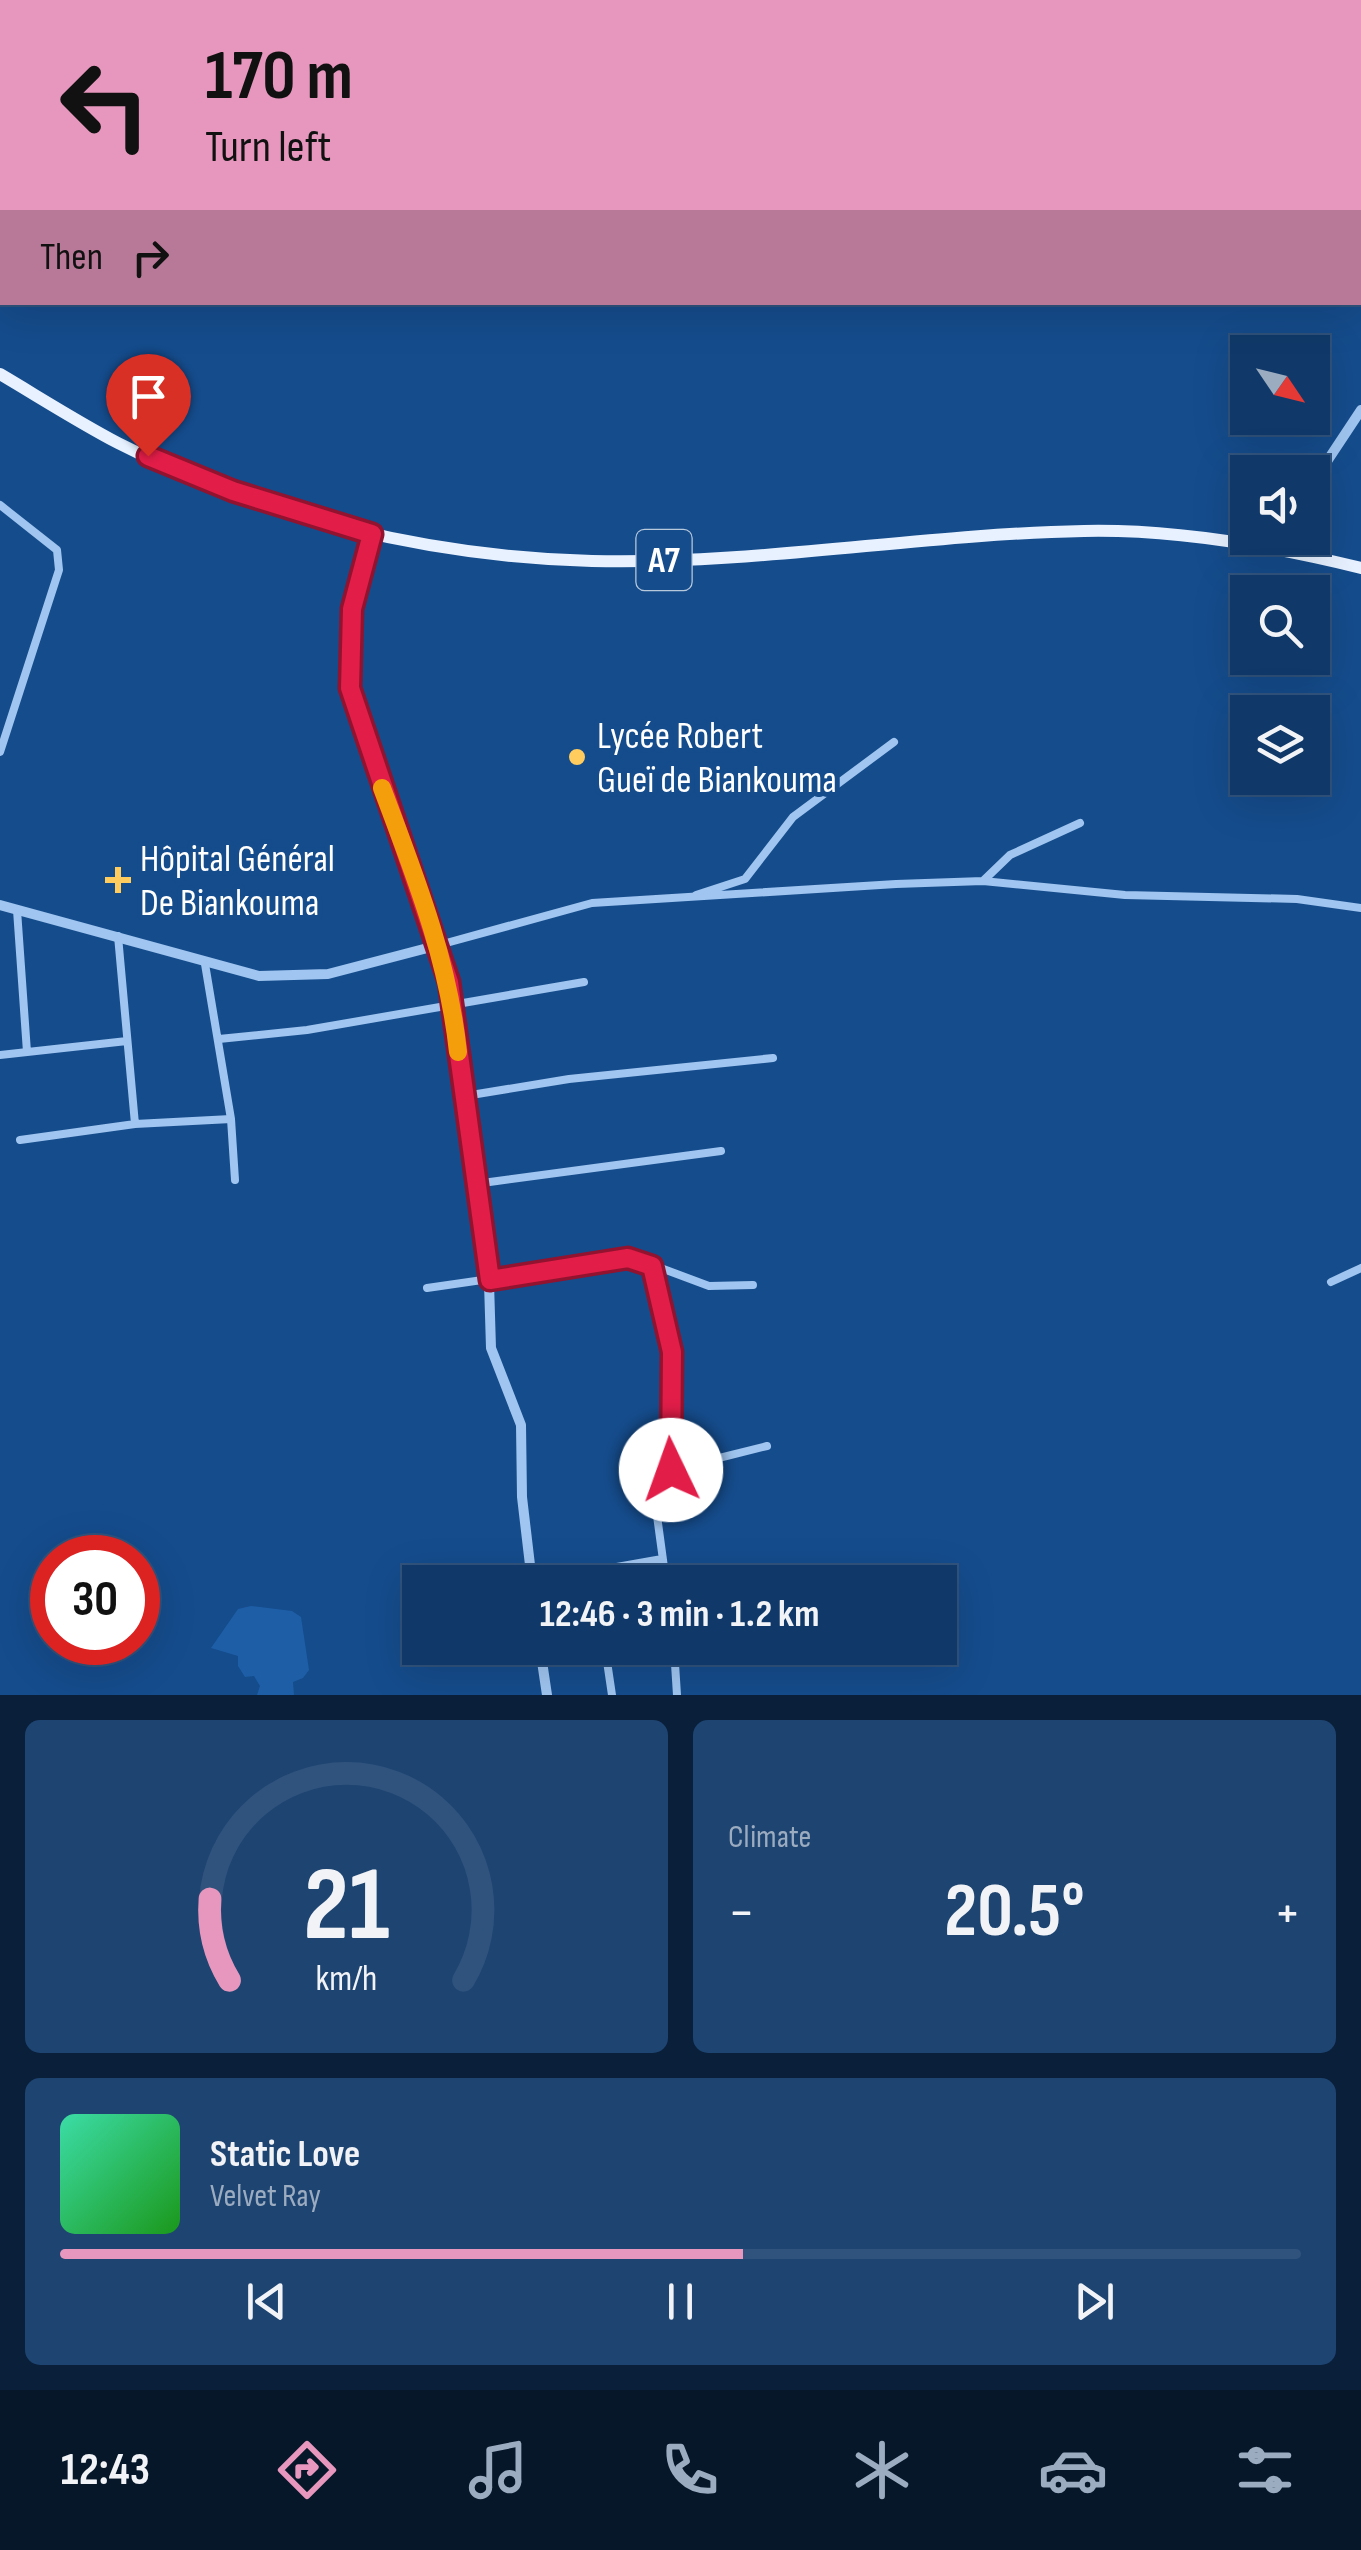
<!DOCTYPE html>
<meta charset="utf-8">
<style>
body{margin:0;font-family:"Sofia Sans Condensed",sans-serif;background:#1e4471;color:#f1f3f6;height:100vh;display:flex;flex-direction:column;font-size:38px;white-space:nowrap}
*{box-sizing:border-box;margin:0}
p{font-size:32px;color:#9cacc0}
.icon{flex:none;width:55px;height:55px;fill:none;stroke:currentColor;stroke-width:2;stroke-linecap:round;stroke-linejoin:round}
.map{position:relative;height:1695px;overflow:hidden}
.sheet{display:flex;flex-direction:column;gap:25px;padding:25px;background:#091f3a;flex:1}
.sheet>*{flex:none}
.hud{position:absolute;left:0px;top:0px;width:1362px;height:305px;box-shadow:0 10px 40px #0002,0 0 0 2px #30537d;background:#e797bd;color:#111;overflow:hidden}
.needle{width:65px;rotate:125deg}
.tools{position:absolute;left:1230px;top:335px;display:grid;gap:20px}
.tools a{display:grid;place-items:center;width:100px;height:100px;border-radius:0px;background:#103969;box-shadow:0 10px 40px #0002,0 0 0 2px #30537d;font-size:50px}
.speed{position:absolute;left:30px;top:1535px;display:flex;gap:20px;font-size:50px;font-weight:700;text-align:center}
.speed>*{display:grid;place-content:center;width:130px;height:130px;border-radius:50%;background:#103969;box-shadow:0 10px 40px #0002,0 0 0 2px #30537d;line-height:1}
.speed .limit{border:15px solid #d22;background:#fff;color:#111}
.pin{position:absolute;display:grid;place-items:center;width:85px;height:85px;color:#fff;margin:-102px -42px;border-radius:50% 50% 50% 0;rotate:-45deg;box-shadow:0 0 10px #0007}
.pin .icon{rotate:45deg}
.me{position:absolute;width:110px;margin:-55px;rotate:357deg;stroke-linejoin:round;filter:drop-shadow(0 0 8px #0008)}
.turn{display:flex;align-items:center;gap:35px;height:210px;padding:0 40px;font-size:45px}
.turn .icon{width:130px;height:130px;stroke-width:2.5}
.turn b{display:block;font-size:70px;line-height:85px}
.then{display:flex;align-items:center;height:95px;padding:0 40px;background:#0003;gap:20px;font-size:38px}
.big{font-size:75px;font-weight:700;line-height:1.1}
.sheet .tile{flex:1;display:flex;flex-direction:column;justify-content:center;gap:15px;min-width:0;padding:0 35px;border-radius:15px;background:#1e4471}
.sheet .dial{align-items:center;gap:0}
.dial svg{height:260px;overflow:visible;fill:none;stroke:#30537d;stroke-width:7;stroke-linecap:round;text-anchor:middle}
.dial text{fill:#f1f3f6;stroke:none}
.song{display:flex;align-items:center;gap:30px}
.cover{width:120px;height:120px;border-radius:15px;background:linear-gradient(135deg,hsl(160 70% 55%),hsl(120 70% 35%))}
.played{height:10px;border-radius:5px;background:linear-gradient(90deg,#e797bd 55%,#30537d 55%)}
.keys{display:flex;justify-content:space-around;direction:ltr}
.heat{display:flex;justify-content:space-between;align-items:center;font-size:55px;direction:ltr}
.sheet .tiles{flex:1;display:grid;gap:25px;grid-template-columns:1fr 1fr}
.tile:last-child{grid-column:span 2}
.trip{position:absolute;left:402px;top:1565px;width:555px;height:100px;border-radius:0px;background:#103969;box-shadow:0 10px 40px #0002,0 0 0 2px #30537d;font-weight:700;line-height:100px;text-align:center}
.tabs{display:flex;height:160px;justify-content:space-around;align-items:center;background:#06172a;color:#9cacc0}
.tabs .icon{width:70px;height:70px}
.tabs .current{color:#e797bd}
.tabs b{font-size:45px;color:#f1f3f6}
.map>svg:first-child{display:block}
</style>
<div class="map">
<svg width="1361" height="1695" viewBox="0 0 1361 1695">
<rect width="100%" height="100%" fill="#154c8c"/>
<path fill="#1d5ea6" d="M251,1606L292,1611L301,1617L309,1670L303,1678L293,1682L294,1695H257L260,1686L254,1676L245,1677L238,1666V1656L211,1648L238,1609Z"/>
<g fill="none" stroke-linecap="round" stroke-linejoin="round">
<path stroke="#9fc5f0" stroke-width="8" d="M0,505L57,550L59,570L0,752
M983,881L1010,855L1080,823
M696,895L745,879L793,817L894,742
M17,910L27,1052
M118,936L135,1124
M439,945L592,903L896,884L983,881L1125,895L1297,899L1361,908
M205,964L231,1119L235,1180
M219,1039L307,1030L584,982
M0,1055L127,1041
M465,1096L569,1079L773,1058
M20,1140L135,1124L231,1119
M475,1184L721,1151
M652,1266L671,1352V1470
M1331,1282L1361,1268
M427,1288L634,1258L709,1286L753,1285
M532,1582L662,1559
M666,1582L655,1501L658,1480L671,1470L767,1446
M605,1648L612,1695
M674,1648L677,1695"/>
<path stroke="#9fc5f0" stroke-width="10" d="M1312,484L1361,410
M372,533L352,609L350,688L449,982L472,1170L488,1250L491,1348L521,1425L522,1497L532,1582
M0,905L259,976L328,974L439,945
M540,1648L547,1695"/>
<path stroke="#e7f1ff" stroke-width="12" d="M0,374C39,397 78,422 118,443C261,517 432,557 592,561C757,565 920,534 1084,531C1176,529 1272,546 1361,568"/>
</g>
<g fill="none" stroke-linecap="round" stroke-linejoin="round">
<g stroke="#92132f" stroke-width="25">
<path id="route" d="M148,456L233,491L372,534L352,609L350,688L449,982L490,1280L628,1258L652,1266L672,1352L671,1470"/>
</g>
<use href="#route" stroke="#e11d48" stroke-width="18"/>
<path stroke="#f59e0b" stroke-width="18" d="M382,788C415,876 448,958 458,1052"/>
</g>
<g fill="#ffcc5d" stroke="#154c8c" stroke-width="4">
<circle cx="577" cy="757" r="10"/>
<path d="M113 865h10v10h10v10h-10v10h-10v-10h-10v-10h10z"/>
</g>
<g text-anchor="middle" stroke-width="10" stroke-linejoin="round" paint-order="stroke">
<rect fill="#154c8c" stroke="#b9c9dc" stroke-width="2.5" x="636.5" y="530" width="55" height="60" rx="8"/>
<g font-size="35" font-weight="bold" fill="#fff">
<text x="664" y="572">A7</text>
</g>
<g font-size="38" fill="#fff" stroke="#154c8c" text-anchor="start">
<text x="597" y="748">Lycée Robert<tspan x="597" dy="44">Gueï de Biankouma</tspan></text>
<text x="140" y="871">Hôpital Général<tspan x="140" dy="44">De Biankouma</tspan></text>
</g>
</g>
</svg>
<div class="tools">
<a><svg class="needle" viewBox="-14 -14 28 28"><path d="M0-13l5 13h-10z" fill="#e53935"/><path d="M0 13l5-13h-10z" fill="#9cacc0"/></svg></a>
<a><svg class="icon" aria-label="sound" viewBox="0 0 24 24"><path d="M4 9h4l5-4v14l-5-4H4zM17 9q2 3 0 6"/></svg></a>
<a><svg class="icon" aria-label="search" viewBox="0 0 24 24"><circle cx="10" cy="10" r="6"/><path d="M15 15l6 6"/></svg></a>
<a><svg class="icon" aria-label="layers" viewBox="0 0 24 24"><path d="M12 4l9 5-9 5-9-5zM3 14l9 5 9-5"/></svg></a>
</div>
<div class="speed"><div class="limit">30</div></div>
<div class="pin" style="left:148px;top:456px;background:#d93025"><svg class="icon" aria-label="arrive" viewBox="0 0 24 24"><path d="M6 21V4h12l-3 4 3 4H6"/></svg></div>
<svg class="me" style="left:671px;top:1470px" viewBox="-20 -20 40 40"><circle r="19" fill="#fff"/><path d="M0-13L10 11 0 6-10 11z" fill="#e11d48"/></svg>
<div class="trip">12:46 · 3 min · 1.2 km</div>
<div class="hud">
<div class="turn"><svg class="icon" aria-label="left" viewBox="0 0 24 24"><path d="M17 20v-9H6M10 6l-5 5 5 5"/></svg><div><b>170 m</b>Turn left</div></div>
<div class="then">Then<svg class="icon" aria-label="right" viewBox="0 0 24 24"><path d="M7 20v-9h11M14 6l5 5-5 5"/></svg></div>
</div>
</div>
<section class="sheet">
<div class="tiles">
<div class="tile dial"><svg viewBox="0 0 100 80">
<path d="M14 69A42 42 0 1 1 86 69"/>
<path d="M14 69A42 42 0 0 1 8 44" stroke="#e797bd"/>
<text x="50" y="56" font-size="32" font-weight="700">21</text>
<text x="50" y="72" font-size="11">km/h</text>
</svg></div>
<div class="tile"><p>Climate</p>
<div class="heat"><a>−</a><b class="big">20.5°</b><a>+</a></div>
</div>
<div class="tile">
<div class="song"><i class="cover"></i><div><b>Static Love</b><p>Velvet Ray</p></div></div>
<div class="played"></div>
<div class="keys"><svg class="icon" aria-label="previous" viewBox="0 0 24 24"><path d="M18 5L8 12l10 7zM5 5v14"/></svg><svg class="icon" aria-label="pause" viewBox="0 0 24 24"><path d="M8 5v14M16 5v14"/></svg><svg class="icon" aria-label="next" viewBox="0 0 24 24"><path d="M6 5l10 7-10 7zM19 5v14"/></svg></div>
</div>
</div>
</section>
<nav class="tabs">
<b>12:43</b>
<svg class="icon current" aria-label="directions" viewBox="0 0 24 24"><path d="M12 3l9 9-9 9-9-9zM9 14v-3h6M13 9l2 2-2 2"/></svg>
<svg class="icon" aria-label="music" viewBox="0 0 24 24"><path d="M9 18V5l10-2v13"/><circle cx="6" cy="18" r="3"/><circle cx="16" cy="16" r="3"/></svg>
<svg class="icon" aria-label="phone" viewBox="0 0 24 24"><path d="M5 4h4l2 5-3 2q2 4 5 5l2-3 5 2v4C11 20 4 13 5 4z"/></svg>
<svg class="icon" aria-label="climate" viewBox="0 0 24 24"><path d="M12 3v18M4 7l16 10M4 17L20 7"/></svg>
<svg class="icon" aria-label="car" viewBox="0 0 24 24"><path d="M5 17H2v-5l4-1 3-4h7l3 4 3 1v5h-3M9 17h6M6 11h13"/><circle cx="7" cy="17" r="2"/><circle cx="17" cy="17" r="2"/></svg>
<svg class="icon" aria-label="filters" viewBox="0 0 24 24"><path d="M4 7h16M4 17h16"/><circle cx="9" cy="7" r="2"/><circle cx="15" cy="17" r="2"/></svg>
</nav>
